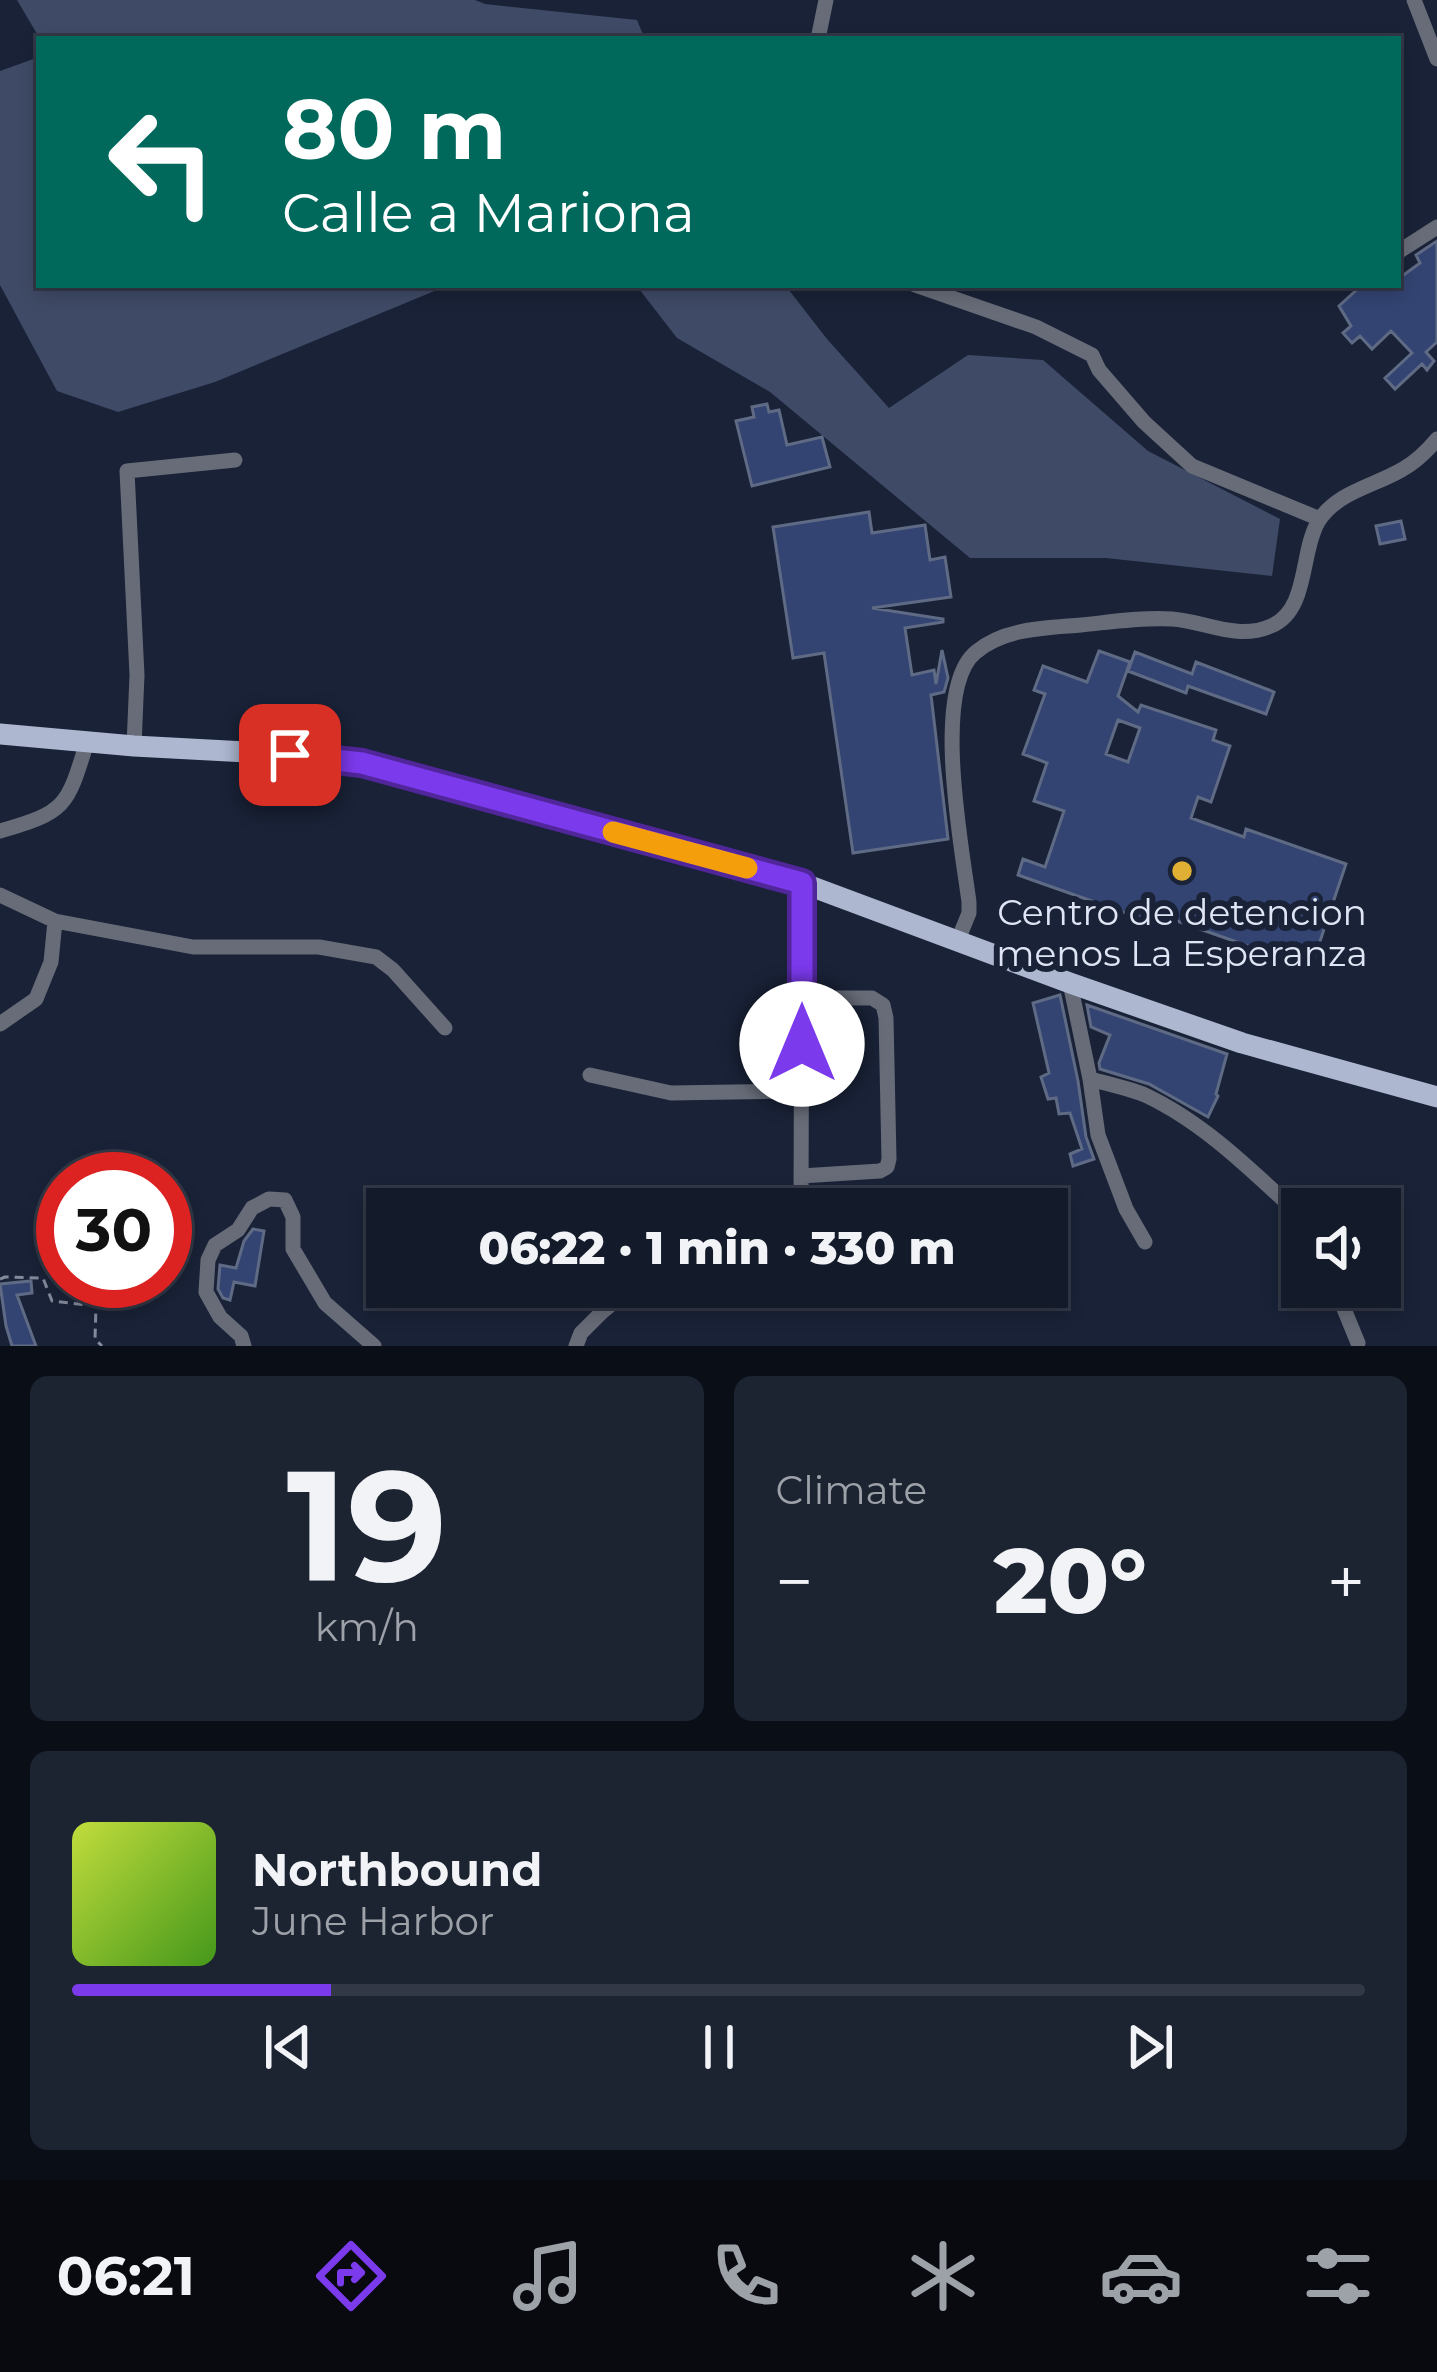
<!DOCTYPE html>
<meta charset="utf-8">
<style>
body{margin:0;font-family:Montserrat,sans-serif;background:#1c2331;color:#f1f3f6;height:100vh;display:flex;flex-direction:column;font-size:45px;white-space:nowrap}
*{box-sizing:border-box;margin:0}
p{font-size:39px;color:#9da1a8}
.icon{flex:none;width:66px;height:66px;fill:none;stroke:currentColor;stroke-width:2;stroke-linecap:round;stroke-linejoin:round}
.map{position:relative;height:1346px;overflow:hidden}
.sheet{display:flex;flex-direction:column;gap:30px;padding:30px;background:#0a0e17;flex:1}
.sheet>*{flex:none}
.guide{position:absolute;left:36px;top:36px;width:1365px;height:252px;border-radius:0px;box-shadow:0 6px 18px #0003,0 0 0 3px #323846;background:#00695c;color:#fff;overflow:hidden}
.tools{position:absolute;left:1281px;top:1188px;display:grid;gap:24px}
.tools a{display:grid;place-items:center;width:120px;height:120px;border-radius:0px;background:#131a29;box-shadow:0 6px 18px #0003,0 0 0 3px #323846;font-size:60px}
.speed{position:absolute;left:36px;top:1152px;display:flex;gap:24px;font-size:60px;font-weight:700;text-align:center}
.speed>*{display:grid;place-content:center;width:156px;height:156px;border-radius:50%;background:#131a29;box-shadow:0 6px 18px #0003,0 0 0 3px #323846;line-height:1}
.speed .limit{border:18px solid #d22;background:#fff;color:#111}
.pin{position:absolute;display:grid;place-items:center;width:102px;height:102px;color:#fff;margin:-51px;border-radius:24px;box-shadow:0 6px 18px #0006}
.me{position:absolute;width:132px;margin:-66px;rotate:0deg;stroke-linejoin:round;filter:drop-shadow(0 0 9px #0008)}
.turn{display:flex;align-items:center;gap:42px;height:252px;padding:0 48px;font-size:54px}
.turn .icon{width:156px;height:156px;stroke-width:2.5}
.turn b{display:block;font-size:84px;line-height:102px}
.big{font-size:90px;font-weight:800;line-height:1.1}
.sheet .card{flex:1;display:flex;flex-direction:column;justify-content:center;gap:18px;min-width:0;padding:0 42px;border-radius:18px;background:#1c2331}
.sheet .dial{align-items:center;gap:0}
.dial b{font-size:156px;line-height:1}
.song{display:flex;align-items:center;gap:36px}
.cover{width:144px;height:144px;border-radius:18px;background:linear-gradient(135deg,hsl(70 70% 55%),hsl(100 70% 35%))}
.played{height:12px;border-radius:6px;background:linear-gradient(90deg,#7c3aed 20%,#323846 20%)}
.keys{display:flex;justify-content:space-around;direction:ltr}
.heat{display:flex;justify-content:space-between;align-items:center;font-size:66px;direction:ltr}
.sheet .tiles{flex:1;display:grid;gap:30px;grid-template-columns:1fr 1fr}
.card:last-child{grid-column:span 2}
.trip{position:absolute;left:366px;top:1188px;width:702px;height:120px;border-radius:0px;background:#131a29;box-shadow:0 6px 18px #0003,0 0 0 3px #323846;font-weight:800;line-height:120px;text-align:center}
.tabs{display:flex;height:192px;justify-content:space-around;align-items:center;background:#080a10;color:#9da1a8}
.tabs .icon{width:84px;height:84px}
.tabs .on{color:#7c3aed}
.tabs b{font-size:54px;color:#f1f3f6}
.map>svg:first-child{display:block}
</style>
<div class="map">
<svg width="1437" height="1346" viewBox="0 0 1437 1346">
<rect width="100%" height="100%" fill="#192237"/>
<path fill="#3f4a66" d="M17,0H475L485,4L637,20L645,39H40Z
M39,57V285H449L215,382L118,412L57,391L0,285V71Z
M636,285H785L827,339L889,408L968,355L1043,360L1148,451L1280,519L1272,576L1106,558H970L770,392L677,338Z"/>
<path fill="#334472" stroke="#5f6a84" stroke-width="3" fill-rule="evenodd" d="M1437,241V342L1426,352L1434,361L1427,370L1422,364L1395,389L1385,378L1412,353L1391,331L1372,349L1360,336L1352,343L1343,333L1351,326L1339,306L1362,285H1398V279L1420,263L1416,255Z
M767,404L769,412L779,410L787,445L822,437L830,467L752,486L736,421L754,417L752,407Z
M869,512L872,533L925,525L930,560L945,557L951,597L872,608L943,619V622L905,628L912,675L934,670L936,684L942,650L948,678L944,692L931,695L948,839L853,853L824,653L793,658L773,527Z
M1401,521L1405,539L1380,544L1376,526Z
M1099,651L1130,662L1118,696L1138,712L1141,705L1216,730L1213,740L1230,746L1211,802L1198,797L1191,818L1244,837L1246,829L1346,864L1311,968L1160,915L1157,924L1018,875L1023,859L1045,867L1064,811L1034,801L1047,763L1023,754L1045,694L1034,690L1043,666L1087,682ZM1118,720L1140,728L1128,762L1106,754Z
M1135,652L1192,674L1196,662L1274,692L1266,714L1188,686L1186,693L1128,671Z
M1060,995L1078,1081L1086,1137L1094,1159L1073,1166L1070,1154L1082,1149L1070,1113L1059,1114L1056,1098L1048,1099L1041,1077L1049,1073L1033,1003Z
M1087,1005L1227,1054L1216,1094L1218,1096L1208,1117L1149,1084L1100,1069L1099,1063L1110,1035L1091,1027Z
M253,1229L264,1231L255,1286L234,1282L230,1300L223,1298L218,1289L220,1265L236,1268L244,1241Z
M31,1281L32,1293L17,1295L36,1346H12L6,1326L0,1284Z"/>
<g fill="none" stroke-linecap="round" stroke-linejoin="round">
<path stroke="#838a9c" stroke-width="3" stroke-dasharray="9 6" stroke-linecap="butt" d="M0,1279L5,1277L43,1278L52,1301L96,1306L95,1339L102,1346"/>
<path stroke="#676c78" stroke-width="15" d="M1414,0L1437,59
M818,39L826,0
M1398,252L1437,227
M915,285L1036,327L1092,355L1099,370L1144,422L1192,466L1320,519
M134,746L137,675L127,471L235,460
M0,831C66,812 67,807 87,742
M0,895L55,921L193,947H319L376,957L393,970L445,1028
M958,940L969,913V902C962,848 931,688 976,652C1004,628 1046,628 1081,625C1111,622 1142,617 1172,619C1204,621 1237,641 1271,626C1309,610 1300,553 1318,522C1336,492 1375,486 1403,469C1417,461 1427,451 1437,439
M1070,983L1090,1079L1098,1135L1126,1209L1145,1242
M0,1024L36,999L51,962L55,921
M590,1075L671,1093L802,1091
M1090,1079C1108,1084 1128,1088 1145,1095C1205,1123 1254,1173 1302,1217
M801,1176L880,1171L887,1167L889,1159L886,1018L883,1005L872,998H802
M801,1209L802,883
M1335,1287L1358,1343
M244,1346L241,1336L220,1317L206,1292L208,1260L215,1245L238,1230L252,1208L269,1199L285,1200L293,1217V1249L325,1303L374,1346
M576,1346L581,1333L602,1312L621,1296L639,1290L743,1288L777,1303H789L795,1297L799,1287"/>
<path stroke="#adb7d0" stroke-width="21" d="M0,734L134,746L321,756L362,763L802,883L1070,983L1242,1043L1437,1097"/>
</g>
<g fill="none" stroke-linecap="round" stroke-linejoin="round">
<g stroke="#51269a" stroke-width="30">
<path id="route" d="M290,755L362,763L802,883V1044"/>
</g>
<use href="#route" stroke="#7c3aed" stroke-width="21"/>
<path stroke="#f59e0b" stroke-width="21" d="M613,832L747,868"/>
</g>
<circle fill="#dfb034" stroke="#192237" stroke-width="4.5" cx="1182" cy="871" r="12"/>
<g text-anchor="middle" stroke-width="12" stroke-linejoin="round" paint-order="stroke">
<g font-size="36" fill="#dfe5f4" stroke="#192237">
<text x="1182" y="925">Centro de detencion<tspan x="1182" dy="41">menos La Esperanza</tspan></text>
</g>
</g>
</svg>
<div class="tools">
<a><svg class="icon" aria-label="sound" viewBox="0 0 24 24"><path d="M4 9h4l5-4v14l-5-4H4zM17 9q2 3 0 6"/></svg></a>
</div>
<div class="speed"><div class="limit">30</div></div>
<div class="pin" style="left:290px;top:755px;background:#d93025"><svg class="icon" aria-label="arrive" viewBox="0 0 24 24"><path d="M6 21V4h12l-3 4 3 4H6"/></svg></div>
<svg class="me" style="left:802px;top:1044px" viewBox="-20 -20 40 40"><circle r="19" fill="#fff"/><path d="M0-13L10 11 0 6-10 11z" fill="#7c3aed"/></svg>
<div class="trip">06:22 · 1 min · 330 m</div>
<div class="guide">
<div class="turn"><svg class="icon" aria-label="left" viewBox="0 0 24 24"><path d="M17 20v-9H6M10 6l-5 5 5 5"/></svg><div><b>80 m</b>Calle a Mariona</div></div>
</div>
</div>
<section class="sheet">
<div class="tiles">
<div class="card dial"><b>19</b><p>km/h</p></div>
<div class="card"><p>Climate</p>
<div class="heat"><a>−</a><b class="big">20°</b><a>+</a></div>
</div>
<div class="card">
<div class="song"><i class="cover"></i><div><b>Northbound</b><p>June Harbor</p></div></div>
<div class="played"></div>
<div class="keys"><svg class="icon" aria-label="previous" viewBox="0 0 24 24"><path d="M18 5L8 12l10 7zM5 5v14"/></svg><svg class="icon" aria-label="pause" viewBox="0 0 24 24"><path d="M8 5v14M16 5v14"/></svg><svg class="icon" aria-label="next" viewBox="0 0 24 24"><path d="M6 5l10 7-10 7zM19 5v14"/></svg></div>
</div>
</div>
</section>
<nav class="tabs">
<b>06:21</b>
<svg class="icon on" aria-label="directions" viewBox="0 0 24 24"><path d="M12 3l9 9-9 9-9-9zM9 14v-3h6M13 9l2 2-2 2"/></svg>
<svg class="icon" aria-label="music" viewBox="0 0 24 24"><path d="M9 18V5l10-2v13"/><circle cx="6" cy="18" r="3"/><circle cx="16" cy="16" r="3"/></svg>
<svg class="icon" aria-label="phone" viewBox="0 0 24 24"><path d="M5 4h4l2 5-3 2q2 4 5 5l2-3 5 2v4C11 20 4 13 5 4z"/></svg>
<svg class="icon" aria-label="climate" viewBox="0 0 24 24"><path d="M12 3v18M4 7l16 10M4 17L20 7"/></svg>
<svg class="icon" aria-label="car" viewBox="0 0 24 24"><path d="M5 17H2v-5l4-1 3-4h7l3 4 3 1v5h-3M9 17h6M6 11h13"/><circle cx="7" cy="17" r="2"/><circle cx="17" cy="17" r="2"/></svg>
<svg class="icon" aria-label="filters" viewBox="0 0 24 24"><path d="M4 7h16M4 17h16"/><circle cx="9" cy="7" r="2"/><circle cx="15" cy="17" r="2"/></svg>
</nav>
